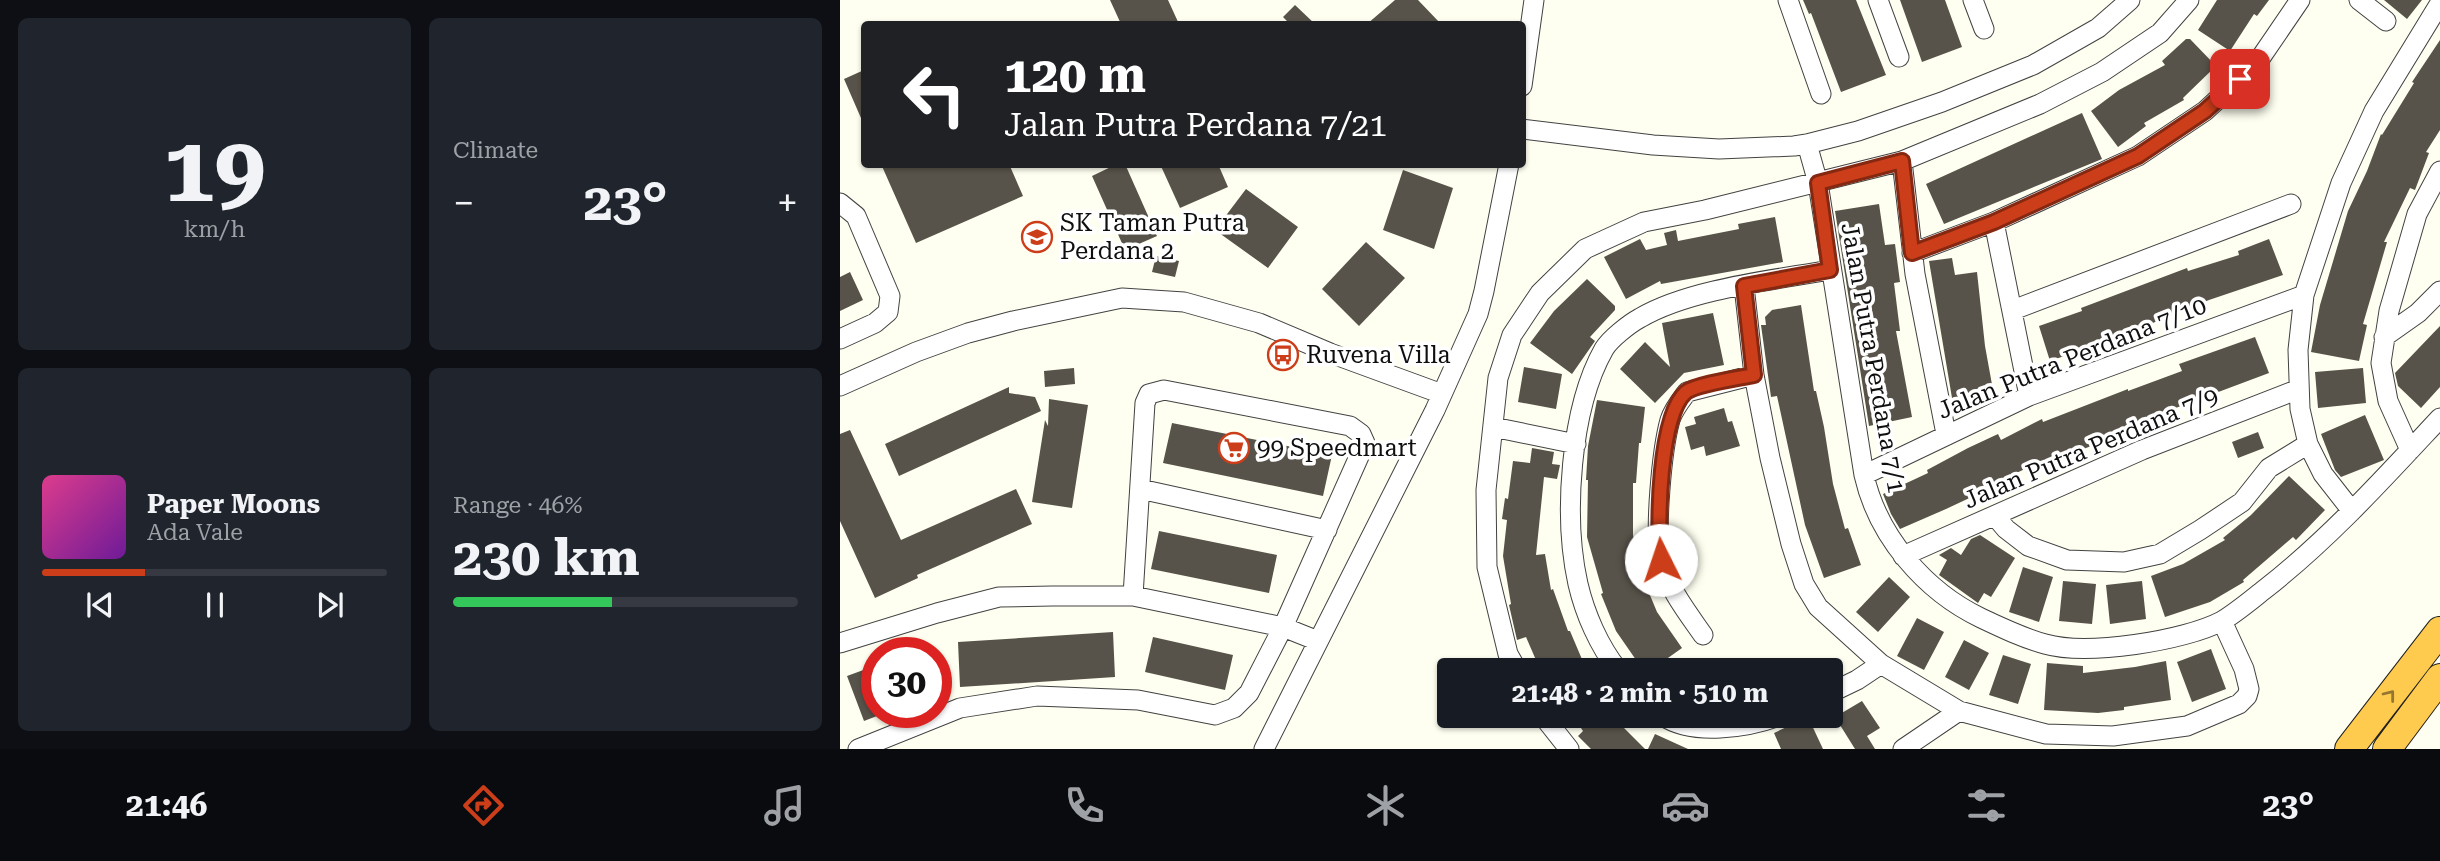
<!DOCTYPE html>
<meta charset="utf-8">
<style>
body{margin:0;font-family:"Roboto Serif",serif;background:#20242c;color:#f1f3f6;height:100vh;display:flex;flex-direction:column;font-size:26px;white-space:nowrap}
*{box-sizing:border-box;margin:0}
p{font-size:23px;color:#9ea1a6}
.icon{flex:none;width:38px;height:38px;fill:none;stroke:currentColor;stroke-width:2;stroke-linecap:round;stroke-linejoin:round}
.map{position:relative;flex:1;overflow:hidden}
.side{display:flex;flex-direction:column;gap:18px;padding:18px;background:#0d0f14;width:840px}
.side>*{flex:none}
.guide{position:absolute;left:21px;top:21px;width:665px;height:147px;border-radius:7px;box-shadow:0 2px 5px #0004;background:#202124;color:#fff;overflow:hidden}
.speed{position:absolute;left:21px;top:637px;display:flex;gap:14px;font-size:35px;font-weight:700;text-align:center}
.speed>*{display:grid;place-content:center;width:91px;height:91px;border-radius:50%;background:#171b24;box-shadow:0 2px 5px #0004;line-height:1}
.speed .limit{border:10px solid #d22;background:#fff;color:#111}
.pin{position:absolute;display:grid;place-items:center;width:60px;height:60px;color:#fff;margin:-30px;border-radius:14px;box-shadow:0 4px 10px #0006}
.me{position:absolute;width:77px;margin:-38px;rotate:356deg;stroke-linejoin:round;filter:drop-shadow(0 0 5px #0008)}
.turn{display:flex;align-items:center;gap:24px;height:147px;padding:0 28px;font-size:32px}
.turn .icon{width:91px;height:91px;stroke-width:2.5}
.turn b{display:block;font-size:49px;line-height:60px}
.big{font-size:52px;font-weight:700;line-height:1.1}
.side .tile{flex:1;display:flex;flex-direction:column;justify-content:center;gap:10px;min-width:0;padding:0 24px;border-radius:10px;background:#20242c}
.side .dial{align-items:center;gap:0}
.dial b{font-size:91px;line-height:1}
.song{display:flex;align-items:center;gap:21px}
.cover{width:84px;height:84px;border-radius:10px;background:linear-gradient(135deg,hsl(330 70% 55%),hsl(280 70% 35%))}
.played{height:7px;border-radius:4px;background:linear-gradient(90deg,#cc3e1a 30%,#363941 30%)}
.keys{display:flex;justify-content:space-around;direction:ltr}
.heat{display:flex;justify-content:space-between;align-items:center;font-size:38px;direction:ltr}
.charge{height:10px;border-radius:5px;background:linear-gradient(90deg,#34c759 46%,#363941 0)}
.side .tiles{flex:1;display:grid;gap:18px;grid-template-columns:repeat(2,1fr)}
.trip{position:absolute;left:597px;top:658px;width:406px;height:70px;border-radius:7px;background:#171b24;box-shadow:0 2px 5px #0004;font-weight:700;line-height:70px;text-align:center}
.tabs{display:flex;height:112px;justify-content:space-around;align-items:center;background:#090b0e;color:#9ea1a6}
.tabs .icon{width:49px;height:49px}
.tabs .active{color:#cc3e1a}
.tabs b{font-size:32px;color:#f1f3f6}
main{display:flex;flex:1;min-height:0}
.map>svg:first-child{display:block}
</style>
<main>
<section class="side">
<div class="tiles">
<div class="tile dial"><b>19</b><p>km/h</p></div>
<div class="tile"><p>Climate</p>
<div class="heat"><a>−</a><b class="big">23°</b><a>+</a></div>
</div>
<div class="tile">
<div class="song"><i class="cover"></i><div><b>Paper Moons</b><p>Ada Vale</p></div></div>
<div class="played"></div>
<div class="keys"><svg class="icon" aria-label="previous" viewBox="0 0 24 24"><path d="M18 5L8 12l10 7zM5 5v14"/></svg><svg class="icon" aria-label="pause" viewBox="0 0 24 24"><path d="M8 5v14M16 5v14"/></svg><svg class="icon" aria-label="next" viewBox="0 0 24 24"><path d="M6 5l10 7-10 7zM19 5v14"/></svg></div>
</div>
<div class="tile"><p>Range · 46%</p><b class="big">230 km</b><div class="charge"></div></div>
</div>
</section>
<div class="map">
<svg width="1600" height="749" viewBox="0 0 1600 749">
<rect width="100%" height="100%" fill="#fefff0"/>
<path fill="#58534a" d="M270,0H328L339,24H281Z
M555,0H578L601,24H527Z
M963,0H1016L1046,75L1001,92L971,13L969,14Z
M1060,0H1105L1122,47L1082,62Z
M1377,0H1429L1417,16L1414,14L1390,51L1358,30Z
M1544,0H1582L1567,19Z
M455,5L475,24H450L443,17Z
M1346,39H1350L1376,66L1343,98L1344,100L1304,123L1306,126L1278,147L1251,111L1279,90L1325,65L1322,61Z
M1600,40V130L1586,152L1589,153L1575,190L1570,188L1544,242H1547L1523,324L1527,325L1519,361L1471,352L1480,305L1508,211L1527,171L1541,134L1542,135L1574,83L1572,82Z
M24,70V125L4,79Z
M1242,113L1262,159L1104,224L1086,184Z
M41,164H169L183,196L76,243Z
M277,164H285L317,236L285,250L252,176Z
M320,164H378L388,187L340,208Z
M563,170L613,188L594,249L543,230Z
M406,189L458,227L428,268L375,230Z
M1039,204L1045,245L1055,244L1060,282L1054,283L1060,331H1056L1072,417L1029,426L995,211Z
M935,217L943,262L821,284L820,281L786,299L764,257L800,239L806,250L827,245L824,233L836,230L838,241L899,229L898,224Z
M1429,239L1443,275L1369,300L1281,336L1210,361L1199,326L1242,311L1241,308L1347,268L1348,271L1399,255L1398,251Z
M526,242L565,278L519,326L482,289Z
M316,256L339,261L335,277L312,272Z
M1112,258L1115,275L1137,272L1145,346L1153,390L1112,398L1089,261Z
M10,272L23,300L0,311V277Z
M747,279L775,306V310L750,337L755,341L732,374L690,343L714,311Z
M961,305L974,391H976L984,427L993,484L1005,529L1008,528L1021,565L984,578L965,525L937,396L931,397L921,325H926L925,317L932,310Z
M873,313L884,365L844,373L815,403L780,369L805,342L830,367L822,323Z
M1600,326V387L1581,408L1558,386L1555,373Z
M1415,337L1429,373L1301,421V423L1261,440L1262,442L1230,454L1229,451L1187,473L1185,469L1137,491L1138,494L1106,509L1060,529L1051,514L1043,494L1088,473L1087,470L1128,448L1158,434L1161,440L1202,419L1203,422L1288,389V391L1342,371L1339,364Z
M684,367L722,374L716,409L678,402Z
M234,368L235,384L205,387L204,371Z
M1523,368L1526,403L1478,408L1475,372Z
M169,387V393L195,397L201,411L59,476L45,444Z
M209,399L248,405L232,508L192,502L205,420L208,426Z
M757,400L805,407L801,443H799L796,483H793V535L803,570L800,571L817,612L842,648L811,670H803L776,631L761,594L763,593L747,537L748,480H746L748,446Z
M884,408L888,422L892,421L900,446L866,456L864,446L851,450L845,427L856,424L854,417Z
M1525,415L1544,460L1501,477L1495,470L1481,434Z
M332,423L492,455L483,496L323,463Z
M10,430L61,540L176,489L192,524L77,575L78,578L35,598L0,521V434Z
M1418,432L1424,448L1398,458L1392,442Z
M692,448L714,452L712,464L720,465L717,479L704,477L696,555L705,554L711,590L713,589L728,631H730L744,664L729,670H702L699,667L686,637L677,640L669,605L671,604L663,556L667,520L662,519L665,498L668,499L673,461L690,463Z
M1449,476L1485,510L1456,540L1453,537L1403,580L1404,582L1370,602L1325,617L1311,576L1343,564L1385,540L1383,538L1411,515Z
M319,531L437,555L429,593L311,569Z
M1140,535L1175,558L1151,597L1144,593L1138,603L1099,575L1107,560L1099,555L1111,548L1121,555L1131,539Z
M1183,567L1213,577L1199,622L1169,612Z
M1049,577L1070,597L1038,632L1016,612Z
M1223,581L1256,584L1252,624L1219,621Z
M1302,581L1306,619L1270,624L1266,585Z
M1077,618L1104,632L1084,670L1057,656Z
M273,632L275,677L120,687L118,642Z
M313,637L393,655L385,690L305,672Z
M1124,640L1149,653L1129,690L1105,677Z
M1371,649L1386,689L1352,702L1337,662Z
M96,654L110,688L96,693Z
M1163,655L1191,664L1178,704L1149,695Z
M1326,661L1331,700L1284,707V710L1258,713L1204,710L1207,663L1243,666V673L1295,667Z
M37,665V716L24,721L7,676Z
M1022,701L1040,728L1027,736L1035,749H1015L995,717Z
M733,716H772L805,749H751L738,736L743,731Z
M968,717L983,749H941L934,733Z
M815,734L848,749H808Z"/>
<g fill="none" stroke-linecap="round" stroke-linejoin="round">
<g stroke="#424242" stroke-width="21">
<path id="minor" d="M948,0L981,94
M1038,0L1059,57
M1133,0L1144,29
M1519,0L1546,21
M682,86L694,0
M682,129L813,145L879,149L954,146L967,144L1018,131L1102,102L1193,65L1258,28L1290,0
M967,144L978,183L1024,475C1038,537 1085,591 1141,618C1162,628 1183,638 1205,644C1247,656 1344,641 1382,621C1397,612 1411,600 1425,589C1489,539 1544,478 1600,418
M1062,161L1075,274L1106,434
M0,203L16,216L50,296L48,312L35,323L0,339
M1154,222L1189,396
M1072,253L1154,222L1298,156L1365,111L1417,63L1460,0
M904,286L914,375L930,458L951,544L964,584L978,607L1041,664L1119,711L1206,734L1273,736L1347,726L1399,704L1407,696L1409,689L1404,669L1382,621
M1173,310L1451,204
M1544,337L1578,313L1600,291
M0,386L76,352L128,333L173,321L282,298L344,302L419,323L490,353L602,394
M653,427L736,444
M1570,450L1548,401L1541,363L1549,311L1577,214L1600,171
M1024,475L1189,396L1464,295
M300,489L487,530
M1512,511L1483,474L1468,444L1460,409L1458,350L1464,295L1501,183L1534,111L1600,3
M1155,516L1166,529L1188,546L1227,560L1284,562L1320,554L1360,530L1402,502L1429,468L1468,444
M1063,556L1302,450L1459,389
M863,635C847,612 828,588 821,560C814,532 822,449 830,420C833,410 841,400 847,392L914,375
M0,643L97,613L159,597L212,596H293L443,627L478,641
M677,670L668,654L647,567L646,490L658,378L672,335L700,293L745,249L804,222L865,210L1062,161L1200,104L1262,72L1320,33L1349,0
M778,670C759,646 745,614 738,584C723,517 730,409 764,349C770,339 789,324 800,318C849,289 934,280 990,270
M990,693L1017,680L1041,664
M703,716L729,749
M823,716C852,736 908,728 939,716
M18,749L120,708L197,696L298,700L375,715L394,708L409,693L443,627L525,443L521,434L510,426L324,390L309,394L305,403L293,596
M424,749L595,410L638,314L644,291L669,164
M1063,749L1119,711"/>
</g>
<g stroke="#202020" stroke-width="30">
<path id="highway" d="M1509,749L1600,631
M1547,749L1600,678"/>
</g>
<use href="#minor" stroke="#fff" stroke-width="19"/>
<use href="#highway" stroke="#ffcb4e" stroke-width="28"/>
</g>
<defs><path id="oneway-chevron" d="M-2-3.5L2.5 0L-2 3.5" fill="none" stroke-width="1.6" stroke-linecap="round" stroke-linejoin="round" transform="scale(1.75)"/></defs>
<use stroke="#937632" href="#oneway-chevron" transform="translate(1550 695) rotate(-52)"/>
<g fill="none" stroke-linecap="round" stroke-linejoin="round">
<g stroke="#852811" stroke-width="18">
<path id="route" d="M821,560C817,525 819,415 846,392C857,384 900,378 914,375L904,286L990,270L978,183L1062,161L1072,253L1154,222L1298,156L1365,111L1400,79"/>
</g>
<use href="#route" stroke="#cc3e1a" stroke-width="12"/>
</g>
<defs>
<g id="school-ring" transform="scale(1.575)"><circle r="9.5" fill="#fff" stroke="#cc3e1a" stroke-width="1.5"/><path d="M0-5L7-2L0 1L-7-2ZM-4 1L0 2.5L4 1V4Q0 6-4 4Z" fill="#cc3e1a"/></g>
<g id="bus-ring" transform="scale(1.575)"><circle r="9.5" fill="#fff" stroke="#cc3e1a" stroke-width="1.5"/><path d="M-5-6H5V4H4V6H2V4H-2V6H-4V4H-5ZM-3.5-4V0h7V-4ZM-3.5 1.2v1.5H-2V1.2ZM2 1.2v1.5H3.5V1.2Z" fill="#cc3e1a"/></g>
<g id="supermarket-ring" transform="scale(1.575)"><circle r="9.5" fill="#fff" stroke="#cc3e1a" stroke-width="1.5"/><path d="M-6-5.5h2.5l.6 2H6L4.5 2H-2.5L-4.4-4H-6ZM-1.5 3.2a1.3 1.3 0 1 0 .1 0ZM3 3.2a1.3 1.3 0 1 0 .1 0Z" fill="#cc3e1a"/></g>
</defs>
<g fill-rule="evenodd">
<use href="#school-ring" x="197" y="237"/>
<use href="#bus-ring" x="443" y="355"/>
<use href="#supermarket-ring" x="394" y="448"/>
</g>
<g text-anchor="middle" stroke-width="7" stroke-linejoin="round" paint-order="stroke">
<g font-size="24" fill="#0f0f0f" stroke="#fff" text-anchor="start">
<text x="220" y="231">SK Taman Putra<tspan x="220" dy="28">Perdana 2</tspan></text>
<text x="466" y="363">Ruvena Villa</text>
<text x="417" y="456">99 Speedmart</text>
</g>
<g font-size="24" fill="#0f0f0f" stroke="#fff">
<text transform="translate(1033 358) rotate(80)" y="8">Jalan Putra Perdana 7/1</text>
<text transform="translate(1232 358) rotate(-22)" y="8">Jalan Putra Perdana 7/10</text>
<text transform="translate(1251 448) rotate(-23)" y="8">Jalan Putra Perdana 7/9</text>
</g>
</g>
</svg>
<div class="speed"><div class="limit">30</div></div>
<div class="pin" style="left:1400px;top:79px;background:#d93025"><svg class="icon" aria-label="arrive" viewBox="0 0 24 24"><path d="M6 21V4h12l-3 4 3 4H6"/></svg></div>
<svg class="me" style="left:821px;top:560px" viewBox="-20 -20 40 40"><circle r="19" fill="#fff"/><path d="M0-13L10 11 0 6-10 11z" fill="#cc3e1a"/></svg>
<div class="trip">21:48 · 2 min · 510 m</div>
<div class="guide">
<div class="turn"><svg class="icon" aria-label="left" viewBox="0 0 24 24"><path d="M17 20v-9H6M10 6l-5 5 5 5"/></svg><div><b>120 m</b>Jalan Putra Perdana 7/21</div></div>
</div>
</div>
</main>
<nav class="tabs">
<b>21:46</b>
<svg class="icon active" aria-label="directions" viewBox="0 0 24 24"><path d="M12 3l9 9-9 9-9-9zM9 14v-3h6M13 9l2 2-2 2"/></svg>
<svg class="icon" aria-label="music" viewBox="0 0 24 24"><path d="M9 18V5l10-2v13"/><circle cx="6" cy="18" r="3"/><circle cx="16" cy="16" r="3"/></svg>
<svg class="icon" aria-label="phone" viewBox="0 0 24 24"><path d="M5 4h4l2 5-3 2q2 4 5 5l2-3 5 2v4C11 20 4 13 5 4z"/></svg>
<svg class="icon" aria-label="climate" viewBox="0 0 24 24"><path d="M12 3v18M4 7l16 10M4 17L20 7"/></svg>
<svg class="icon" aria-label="car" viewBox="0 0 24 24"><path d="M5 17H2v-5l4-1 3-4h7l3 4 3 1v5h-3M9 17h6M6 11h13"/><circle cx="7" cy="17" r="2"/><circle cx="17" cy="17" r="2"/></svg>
<svg class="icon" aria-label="filters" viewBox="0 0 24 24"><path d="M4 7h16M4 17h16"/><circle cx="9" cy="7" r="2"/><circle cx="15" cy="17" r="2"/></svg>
<b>23°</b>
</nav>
